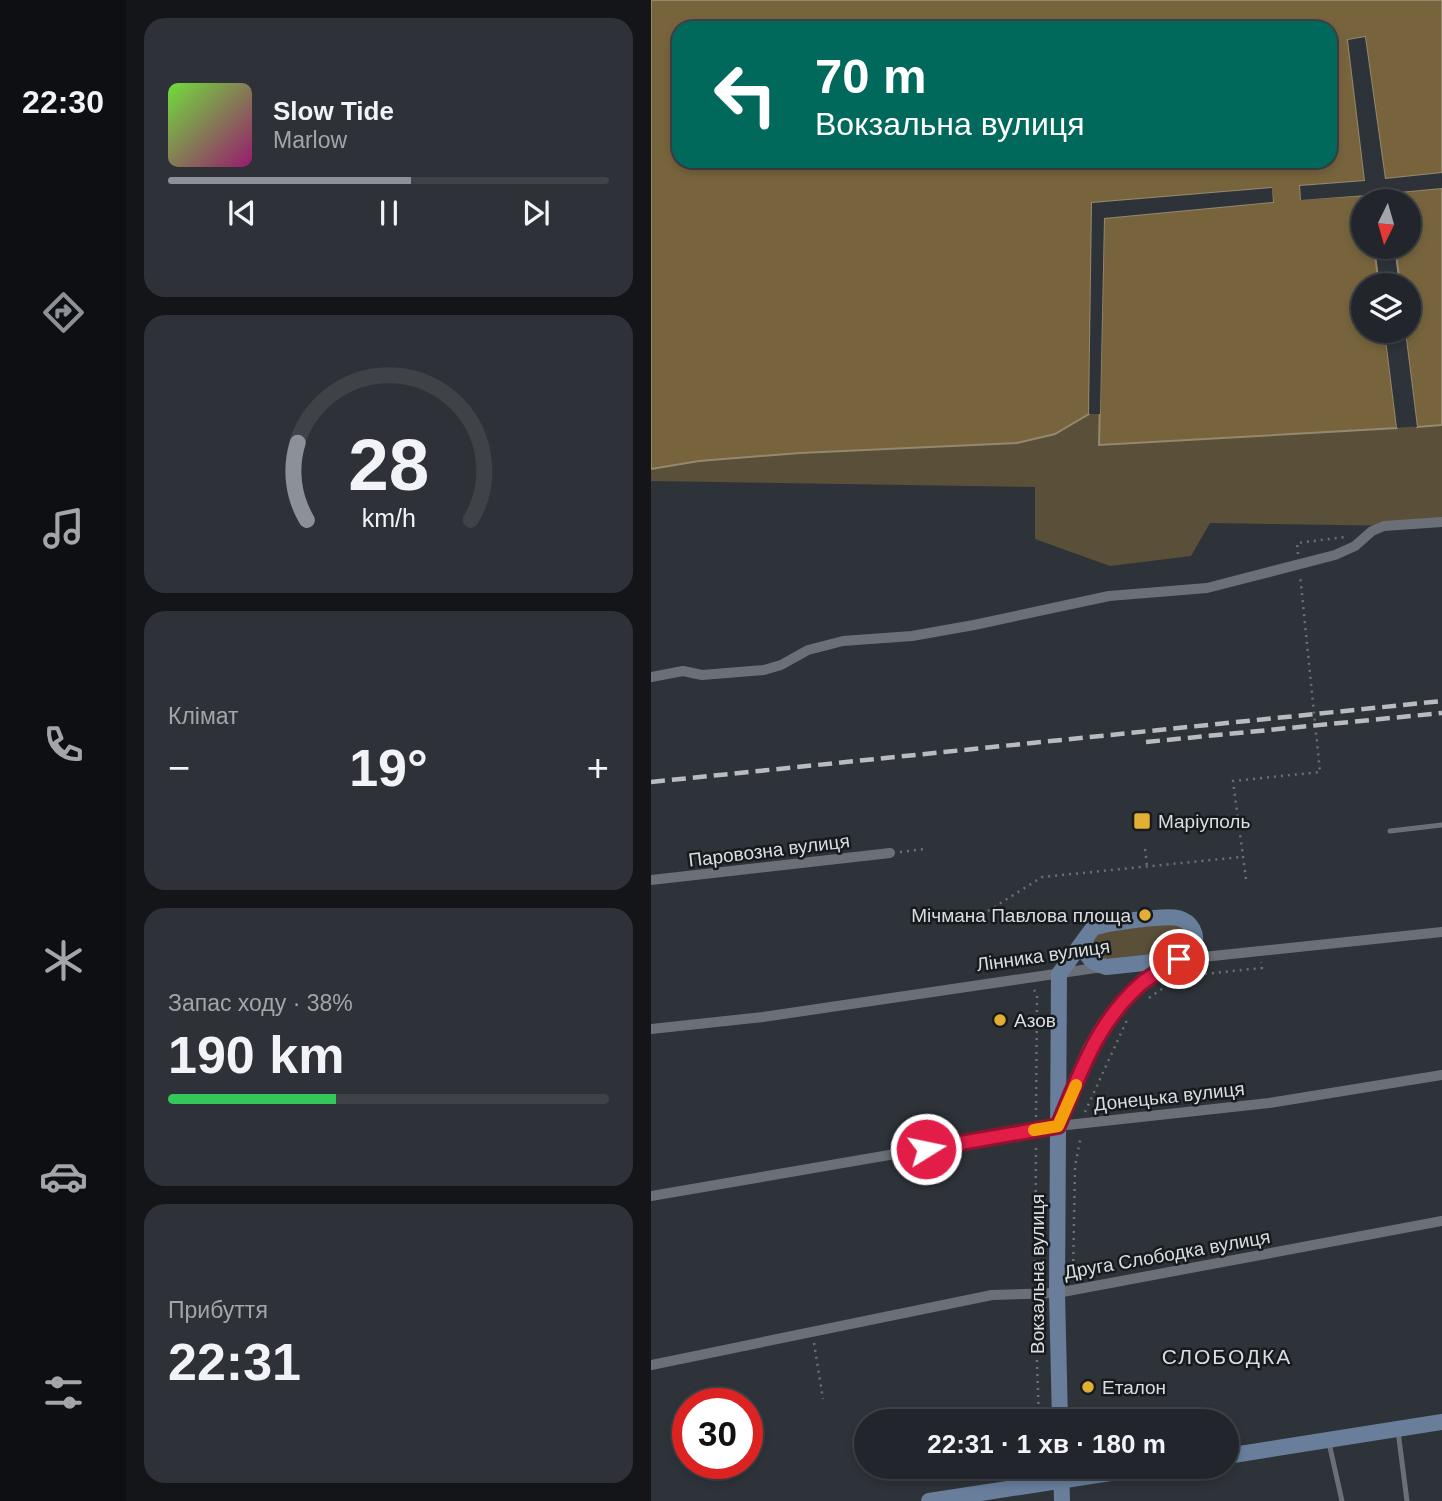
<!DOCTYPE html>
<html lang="uk">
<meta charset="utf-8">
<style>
body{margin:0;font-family:Arial,sans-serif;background:#2e3238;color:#f1f3f6;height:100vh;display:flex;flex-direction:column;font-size:26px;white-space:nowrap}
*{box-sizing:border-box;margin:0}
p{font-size:23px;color:#a2a5a9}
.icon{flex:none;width:38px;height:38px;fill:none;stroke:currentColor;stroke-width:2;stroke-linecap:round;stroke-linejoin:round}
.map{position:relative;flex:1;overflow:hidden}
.sheet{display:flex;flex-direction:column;gap:18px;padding:18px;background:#131518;width:525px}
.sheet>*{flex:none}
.hud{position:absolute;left:21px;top:21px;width:665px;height:147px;border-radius:21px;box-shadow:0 4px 10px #0003,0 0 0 2px #3f4348;background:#00695c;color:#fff;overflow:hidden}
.needle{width:46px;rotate:185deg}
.controls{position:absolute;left:700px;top:189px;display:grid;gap:14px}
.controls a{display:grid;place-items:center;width:70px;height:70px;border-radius:50%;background:#22262c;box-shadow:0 4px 10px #0003,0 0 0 2px #3f4348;font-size:35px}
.speed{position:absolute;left:21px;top:1388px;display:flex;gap:14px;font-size:35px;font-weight:700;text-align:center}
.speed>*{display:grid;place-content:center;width:91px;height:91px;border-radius:50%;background:#22262c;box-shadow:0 4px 10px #0003,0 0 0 2px #3f4348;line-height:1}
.speed .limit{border:10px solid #d22;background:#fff;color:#111}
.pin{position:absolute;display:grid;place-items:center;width:60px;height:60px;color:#fff;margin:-30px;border:4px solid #fff;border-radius:50%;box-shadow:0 2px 7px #0007}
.me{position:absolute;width:77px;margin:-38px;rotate:80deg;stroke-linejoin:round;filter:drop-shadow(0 0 5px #0008)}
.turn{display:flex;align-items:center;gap:24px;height:147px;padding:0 28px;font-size:32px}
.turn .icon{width:91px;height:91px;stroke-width:2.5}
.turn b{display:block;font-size:49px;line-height:60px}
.big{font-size:52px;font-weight:600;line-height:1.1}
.sheet .tile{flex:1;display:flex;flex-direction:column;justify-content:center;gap:10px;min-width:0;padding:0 24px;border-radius:21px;background:#2e3238}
.sheet .dial{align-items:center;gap:0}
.dial svg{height:182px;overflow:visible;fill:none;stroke:#3f4348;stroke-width:7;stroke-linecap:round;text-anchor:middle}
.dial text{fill:#f1f3f6;stroke:none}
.song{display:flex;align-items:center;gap:21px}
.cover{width:84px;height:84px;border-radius:10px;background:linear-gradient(135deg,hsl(100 70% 55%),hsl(320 70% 35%))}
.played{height:7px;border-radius:4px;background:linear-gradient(90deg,#8c9099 55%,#3f4348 55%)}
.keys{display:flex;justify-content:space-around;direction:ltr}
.heat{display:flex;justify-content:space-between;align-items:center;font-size:38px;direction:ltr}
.charge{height:10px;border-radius:5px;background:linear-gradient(90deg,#34c759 38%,#3f4348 0)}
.trip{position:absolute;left:203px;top:1409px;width:385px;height:70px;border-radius:35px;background:#22262c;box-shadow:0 4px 10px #0003,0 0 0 2px #3f4348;font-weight:600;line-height:70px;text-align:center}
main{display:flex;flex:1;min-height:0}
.menu{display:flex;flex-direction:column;width:126px;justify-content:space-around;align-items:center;background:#0e0f12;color:#a2a5a9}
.menu .icon{width:49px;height:49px}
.menu .current{color:#8c9099}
.menu b{font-size:32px;color:#f1f3f6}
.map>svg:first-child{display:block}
</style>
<main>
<nav class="menu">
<b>22:30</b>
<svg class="icon current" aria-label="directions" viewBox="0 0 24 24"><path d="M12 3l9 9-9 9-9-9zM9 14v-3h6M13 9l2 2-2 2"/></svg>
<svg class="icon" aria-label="music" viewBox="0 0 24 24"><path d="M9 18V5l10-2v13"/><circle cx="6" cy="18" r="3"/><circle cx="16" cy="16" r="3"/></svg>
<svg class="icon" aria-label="phone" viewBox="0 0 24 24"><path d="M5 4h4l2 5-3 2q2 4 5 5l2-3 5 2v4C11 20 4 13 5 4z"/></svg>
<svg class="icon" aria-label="climate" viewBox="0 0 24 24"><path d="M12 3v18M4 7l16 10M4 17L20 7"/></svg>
<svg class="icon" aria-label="car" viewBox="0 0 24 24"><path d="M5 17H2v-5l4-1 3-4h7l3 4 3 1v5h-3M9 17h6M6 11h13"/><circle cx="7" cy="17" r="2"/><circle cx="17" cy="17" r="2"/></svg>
<svg class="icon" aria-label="filters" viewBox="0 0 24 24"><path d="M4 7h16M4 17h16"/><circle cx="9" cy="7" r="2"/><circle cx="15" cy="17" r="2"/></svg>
</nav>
<section class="sheet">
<div class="tile">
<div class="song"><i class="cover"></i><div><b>Slow Tide</b><p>Marlow</p></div></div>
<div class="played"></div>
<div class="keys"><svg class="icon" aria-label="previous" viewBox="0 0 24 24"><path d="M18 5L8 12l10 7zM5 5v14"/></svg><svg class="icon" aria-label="pause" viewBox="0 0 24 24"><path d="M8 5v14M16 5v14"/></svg><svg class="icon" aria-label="next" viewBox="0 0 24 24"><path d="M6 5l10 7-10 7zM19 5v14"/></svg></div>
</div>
<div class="tile dial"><svg viewBox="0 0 100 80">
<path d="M14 69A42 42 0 1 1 86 69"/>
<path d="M14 69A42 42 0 0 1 10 35" stroke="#8c9099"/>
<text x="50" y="56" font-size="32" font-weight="700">28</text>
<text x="50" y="72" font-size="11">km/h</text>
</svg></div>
<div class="tile"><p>Клімат</p>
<div class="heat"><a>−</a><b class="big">19°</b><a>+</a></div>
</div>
<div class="tile"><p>Запас ходу · 38%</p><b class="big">190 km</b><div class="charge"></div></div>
<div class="tile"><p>Прибуття</p><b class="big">22:31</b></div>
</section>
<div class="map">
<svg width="791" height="1501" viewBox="0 0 791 1501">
<rect width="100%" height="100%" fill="#2e333a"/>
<path fill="#5a4f39" d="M438,414H449V445L791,425V525L756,526L559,523L540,556L459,566L384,539V487L0,481V469L48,461L404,434Z
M523,923L534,926L539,943L526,954L454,961L443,958L438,941L446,932Z"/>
<path fill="#77643d" stroke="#95886e" stroke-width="2" fill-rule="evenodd" d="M0,0H791V173L734,179L714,37L697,40L714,181L649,186L650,199L717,195L718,201H712V247H723L728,285H712V331H734L746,428L448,445L453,218L622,202L620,188L441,203L438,414L404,434L366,443L149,453L48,461L0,469ZM28,28H679V161H28Z
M791,188V425L766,427L754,331H758V285H749L744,247H758V201H739L737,193Z"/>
<path fill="#2e333a" d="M714,37L734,179L791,173V177L735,183L731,181L711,41L701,42L718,182L715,184L652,190L653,196L717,191L720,193L721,201H718L716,195L650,200L649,186L714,181L697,40Z
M791,185V188L738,193L739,201H735L734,193L736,189Z
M621,188L622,202L453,218L449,414H445L450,215L618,198V192L445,206L441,414H438L441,203Z
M734,331H738L750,427L746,428Z
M751,331H754L766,427H763Z"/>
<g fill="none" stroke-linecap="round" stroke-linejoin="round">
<path stroke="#6c7076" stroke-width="2.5" stroke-dasharray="2 5" stroke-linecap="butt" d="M647,554L646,543L694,537
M494,849L496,866
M249,852L274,849
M595,879L582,781L669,772L649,575
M337,911L391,877L590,857
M533,976L611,968L610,962
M383,990L386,994L385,1119
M498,998L512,988
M434,1112L476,1020
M422,1275L424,1166L430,1136
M384,1283L385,1143
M384,1304L388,1421
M163,1343L172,1399"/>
<path stroke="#6b7078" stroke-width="5" d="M739,831L791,825
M747,1431L756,1501
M678,1443L691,1501"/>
<path stroke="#6b7078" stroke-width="10" d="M0,677L32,671L51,675L113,670L130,665L157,650L192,641L261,636L323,625L458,596L556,588L684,555L704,546L721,531L733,526L791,522
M0,880L239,853
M533,959L791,932
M0,1029L112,1017L451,967
M0,1196L407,1126L618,1103L791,1075
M0,1365L341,1295L406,1293L791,1221"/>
<path stroke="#687e9b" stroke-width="16" d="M436,936C430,952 438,963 455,967L522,960
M407,1126C425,1084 439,1036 471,1003C478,995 486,987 494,980C506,972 537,960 542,947C548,935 540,921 527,918C513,915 455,923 442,928L408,974L406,1293L409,1421
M576,1456L791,1422
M410,1466L411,1501
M278,1501L505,1466"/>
<path stroke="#b8bbc0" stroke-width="4.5" stroke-dasharray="14 7" stroke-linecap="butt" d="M495,742L791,713
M0,782L791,701"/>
</g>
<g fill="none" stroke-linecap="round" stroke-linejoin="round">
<g stroke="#92132f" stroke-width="18">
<path id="route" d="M275,1149L407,1126C430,1072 445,1023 491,983C502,974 516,967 528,959"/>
</g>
<use href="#route" stroke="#e11d48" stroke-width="12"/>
<path stroke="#f59e0b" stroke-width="12" d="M383,1130L407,1126L425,1085"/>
</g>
<g fill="#e1af34" stroke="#181b1e" stroke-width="2.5">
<rect x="482" y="812" width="18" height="18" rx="3.5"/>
<circle cx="494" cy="915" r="7"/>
<circle cx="349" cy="1020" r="7"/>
<circle cx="437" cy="1387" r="7"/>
</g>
<g text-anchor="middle" stroke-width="5" stroke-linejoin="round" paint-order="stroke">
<g font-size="19" fill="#dadde1" stroke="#181b1e" text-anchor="start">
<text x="507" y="828">Маріуполь</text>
<text x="480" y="922" text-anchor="end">Мічмана Павлова площа</text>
<text x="363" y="1027">Азов</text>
<text x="451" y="1394">Еталон</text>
</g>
<g font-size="19" fill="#dadde1" stroke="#181b1e">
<text transform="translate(118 850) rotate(-7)" y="7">Паровозна вулиця</text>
<text transform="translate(392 955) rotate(-8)" y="7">Лінника вулиця</text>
<text transform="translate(518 1096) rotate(-6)" y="7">Донецька вулиця</text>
<text transform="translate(516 1254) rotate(-10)" y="7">Друга Слободка вулиця</text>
<text transform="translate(386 1274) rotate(-90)" y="7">Вокзальна вулиця</text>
</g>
<g font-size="21" letter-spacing="2" fill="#dadde1" stroke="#181b1e">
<text x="576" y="1364">СЛОБОДКА</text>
</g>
</g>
</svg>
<div class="controls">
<a><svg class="needle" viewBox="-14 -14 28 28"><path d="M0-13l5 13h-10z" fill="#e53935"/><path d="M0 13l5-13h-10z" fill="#a2a5a9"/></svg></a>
<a><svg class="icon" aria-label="layers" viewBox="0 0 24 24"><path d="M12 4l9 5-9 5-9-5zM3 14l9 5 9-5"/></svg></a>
</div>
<div class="speed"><div class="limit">30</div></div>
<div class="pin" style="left:528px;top:959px;background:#d93025"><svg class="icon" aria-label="arrive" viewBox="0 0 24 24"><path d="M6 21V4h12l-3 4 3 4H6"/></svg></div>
<svg class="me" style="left:275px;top:1149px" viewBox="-20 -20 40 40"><circle r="17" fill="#e11d48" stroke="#fff" stroke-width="3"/><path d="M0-11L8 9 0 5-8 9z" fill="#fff"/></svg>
<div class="trip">22:31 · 1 хв · 180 m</div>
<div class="hud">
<div class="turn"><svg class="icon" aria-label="left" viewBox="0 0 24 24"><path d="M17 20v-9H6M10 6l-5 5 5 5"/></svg><div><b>70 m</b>Вокзальна вулиця</div></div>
</div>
</div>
</main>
